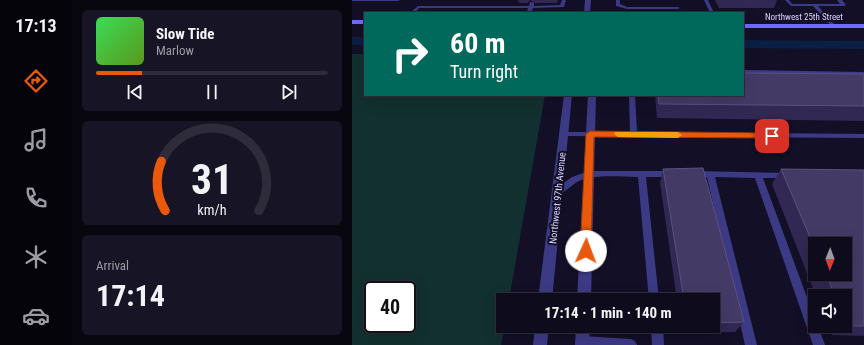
<!DOCTYPE html>
<meta charset="utf-8">
<style>
body{margin:0;font-family:"Roboto Condensed",sans-serif;background:#171425;color:#f1f3f6;height:100vh;display:flex;flex-direction:column;font-size:15px;white-space:nowrap}
*{box-sizing:border-box;margin:0}
p{font-size:13px;color:#9b9ba3}
.icon{flex:none;width:22px;height:22px;fill:none;stroke:currentColor;stroke-width:2;stroke-linecap:round;stroke-linejoin:round}
.map{position:relative;flex:1;overflow:hidden}
.drawer{display:flex;flex-direction:column;gap:10px;padding:10px;background:#08060f;width:280px}
.drawer>*{flex:none}
.top-card{position:absolute;left:12px;top:12px;width:380px;height:84px;border-radius:0px;box-shadow:0 4px 16px #0002,0 0 0 1px #2e2b3b;background:#00695c;color:#fff;overflow:hidden}
.needle{width:26px;rotate:181deg}
.tools{position:absolute;left:456px;top:237px;display:grid;gap:8px}
.tools a{display:grid;place-items:center;width:44px;height:44px;border-radius:0px;background:#0e0b1c;box-shadow:0 4px 16px #0002,0 0 0 1px #2e2b3b;font-size:20px}
.speed{position:absolute;left:12px;top:281px;display:flex;gap:8px;font-size:20px;font-weight:700;text-align:center}
.speed>*{display:grid;place-content:center;width:52px;height:52px;border-radius:50%;background:#0e0b1c;box-shadow:0 4px 16px #0002,0 0 0 1px #2e2b3b;line-height:1}
.speed .limit{border:2px solid #111;border-radius:6px;background:#fff;color:#111}
.pin{position:absolute;display:grid;place-items:center;width:34px;height:34px;color:#fff;margin:-17px;border-radius:8px;box-shadow:0 2px 6px #0006}
.me{position:absolute;width:44px;margin:-22px;rotate:2deg;stroke-linejoin:round;filter:drop-shadow(0 0 3px #0008)}
.turn{display:flex;align-items:center;gap:14px;height:84px;padding:0 20px;font-size:18px}
.turn .icon{width:52px;height:52px;stroke-width:2.5}
.turn b{display:block;font-size:28px;line-height:34px}
.big{font-size:30px;font-weight:700;line-height:1.1}
.drawer .card{flex:1;display:flex;flex-direction:column;justify-content:center;gap:6px;min-width:0;padding:0 14px;border-radius:6px;background:#171425}
.drawer .dial{align-items:center;gap:0}
.dial svg{height:104px;overflow:visible;fill:none;stroke:#2e2b3b;stroke-width:7;stroke-linecap:round;text-anchor:middle}
.dial text{fill:#f1f3f6;stroke:none}
.song{display:flex;align-items:center;gap:12px}
.cover{width:48px;height:48px;border-radius:6px;background:linear-gradient(135deg,hsl(130 70% 55%),hsl(90 70% 35%))}
.played{height:4px;border-radius:2px;background:linear-gradient(90deg,#ea580c 20%,#2e2b3b 20%)}
.keys{display:flex;justify-content:space-around;direction:ltr}
.trip{position:absolute;left:144px;top:293px;width:224px;height:40px;border-radius:0px;background:#0e0b1c;box-shadow:0 4px 16px #0002,0 0 0 1px #2e2b3b;font-weight:700;line-height:40px;text-align:center}
main{display:flex;flex:1;min-height:0}
.menu{display:flex;flex-direction:column;width:72px;justify-content:space-around;align-items:center;background:#06040b;color:#9b9ba3}
.menu .icon{width:28px;height:28px}
.menu .active{color:#ea580c}
.menu b{font-size:18px;color:#f1f3f6}
.map>svg:first-child{display:block}
</style>
<main>
<nav class="menu">
<b>17:13</b>
<svg class="icon active" aria-label="directions" viewBox="0 0 24 24"><path d="M12 3l9 9-9 9-9-9zM9 14v-3h6M13 9l2 2-2 2"/></svg>
<svg class="icon" aria-label="music" viewBox="0 0 24 24"><path d="M9 18V5l10-2v13"/><circle cx="6" cy="18" r="3"/><circle cx="16" cy="16" r="3"/></svg>
<svg class="icon" aria-label="phone" viewBox="0 0 24 24"><path d="M5 4h4l2 5-3 2q2 4 5 5l2-3 5 2v4C11 20 4 13 5 4z"/></svg>
<svg class="icon" aria-label="climate" viewBox="0 0 24 24"><path d="M12 3v18M4 7l16 10M4 17L20 7"/></svg>
<svg class="icon" aria-label="car" viewBox="0 0 24 24"><path d="M5 17H2v-5l4-1 3-4h7l3 4 3 1v5h-3M9 17h6M6 11h13"/><circle cx="7" cy="17" r="2"/><circle cx="17" cy="17" r="2"/></svg>
</nav>
<section class="drawer">
<div class="card">
<div class="song"><i class="cover"></i><div><b>Slow Tide</b><p>Marlow</p></div></div>
<div class="played"></div>
<div class="keys"><svg class="icon" aria-label="previous" viewBox="0 0 24 24"><path d="M18 5L8 12l10 7zM5 5v14"/></svg><svg class="icon" aria-label="pause" viewBox="0 0 24 24"><path d="M8 5v14M16 5v14"/></svg><svg class="icon" aria-label="next" viewBox="0 0 24 24"><path d="M6 5l10 7-10 7zM19 5v14"/></svg></div>
</div>
<div class="card dial"><svg viewBox="0 0 100 80">
<path d="M14 69A42 42 0 1 1 86 69"/>
<path d="M14 69A42 42 0 0 1 11 31" stroke="#ea580c"/>
<text x="50" y="56" font-size="32" font-weight="700">31</text>
<text x="50" y="72" font-size="11">km/h</text>
</svg></div>
<div class="card"><p>Arrival</p><b class="big">17:14</b></div>
</section>
<div class="map">
<svg width="512" height="345" viewBox="0 0 512 345">
<rect width="100%" height="100%" fill="#130f26"/>
<path fill="#12302f" fill-rule="evenodd" d="M0,54H13V95H193L157,300H151V326H153L149,345H0ZM21,290H55V324H21Z"/>
<g fill="none" stroke-linecap="round" stroke-linejoin="round">
<path fill="#0a1f44" fill-rule="evenodd" d="M0,37H13V45H0Z
M391,40L512,41V49L391,48Z"/>
<path fill="#3d3a85" fill-rule="evenodd" d="M0,0H48L46,1H0Z
M210,0H214L212,7L181,8L179,13H175L176,8H67L63,13H58L66,6H177L178,2H180L182,3V6L208,5Z
M264,0H268V4L275,7H326L328,8L326,9H275L264,6Z
M352,0H356L362,13H358Z
M433,0H437L440,4H488L485,0H490L494,5L492,6H466L483,25L484,26L481,28L461,6H439Z
M391,70L512,72V76L391,74Z
M277,95H283L285,132L512,134V138L212,136L208,134L212,132H278Z
M237,171H319L322,172L323,174L322,176L319,177H294L307,300H297L286,177C269,177 243,174 227,181C220,184 211,196 203,193L202,191L203,189L220,177Z
M343,171L438,173L439,175L438,177L435,178H411L463,319V326H466L473,345H461L403,178L363,177L405,345H393L355,177L340,176L339,174L340,172Z
M299,326H311L312,345H300Z
M230,336L279,339L283,341L285,345H226L224,342L226,338Z"/>
<path fill="#3d3a85" fill-rule="evenodd" d="M233,0H239L238,13H232Z
M212,95H220L200,300H186Z
M236,95H244L239,300H225Z
M183,326H197L195,345H181Z
M224,326H238L237,345H223Z"/>
<path fill="#6f6bff" fill-rule="evenodd" d="M0,20H13V24H0Z
M391,24H512V28H391Z"/>
</g>
<path fill="#312854" fill-rule="evenodd" d="M166,0H206L205,3H183L178,0L176,3H167Z
M363,0H425L422,8H367Z
M512,74V121L305,118L303,95H391Z
M311,169L392,322L383,332L330,333L329,326H361V300H325L308,183Z
M429,169L512,170V336L480,335L476,326H493V296H464L420,184ZM463,244L493,274H463Z"/>
<path fill="#433a66" stroke="#5a527e" d="M391,73L512,74V106L307,104L306,95H391Z
M351,168L392,322L361,323V300H332L311,169Z
M429,169L512,170V326H496L493,319V296H483L474,274H493V244H463V249Z"/>
<path fill="#ea580c" stroke="#983908" d="M238,131L420,133L424,136L420,138L242,137L239,251L238,255L234,256L230,255L228,251L234,134Z"/>
<path fill="#f59e0b" d="M263,132H326L330,135L326,138L266,137L262,134Z"/>
<g text-anchor="middle" stroke-width="4" stroke-linejoin="round" paint-order="stroke">
<g font-size="9" fill="#d9d4ff" stroke="#130f26">
<text x="452" y="20">Northwest 25th Street</text>
</g>
<g font-size="10" fill="#d9d4ff" stroke="#130f26">
<text transform="translate(205 198) rotate(-84)" y="4">Northwest 97th Avenue</text>
</g>
</g>
</svg>
<div class="tools">
<a><svg class="needle" viewBox="-14 -14 28 28"><path d="M0-13l5 13h-10z" fill="#e53935"/><path d="M0 13l5-13h-10z" fill="#9b9ba3"/></svg></a>
<a><svg class="icon" aria-label="sound" viewBox="0 0 24 24"><path d="M4 9h4l5-4v14l-5-4H4zM17 9q2 3 0 6"/></svg></a>
</div>
<div class="speed"><div class="limit">40</div></div>
<div class="pin" style="left:420px;top:136px;background:#d93025"><svg class="icon" aria-label="arrive" viewBox="0 0 24 24"><path d="M6 21V4h12l-3 4 3 4H6"/></svg></div>
<svg class="me" style="left:234px;top:251px" viewBox="-20 -20 40 40"><circle r="19" fill="#fff"/><path d="M0-13L10 11 0 6-10 11z" fill="#ea580c"/></svg>
<div class="trip">17:14 · 1 min · 140 m</div>
<div class="top-card">
<div class="turn"><svg class="icon" aria-label="right" viewBox="0 0 24 24"><path d="M7 20v-9h11M14 6l5 5-5 5"/></svg><div><b>60 m</b>Turn right</div></div>
</div>
</div>
</main>
